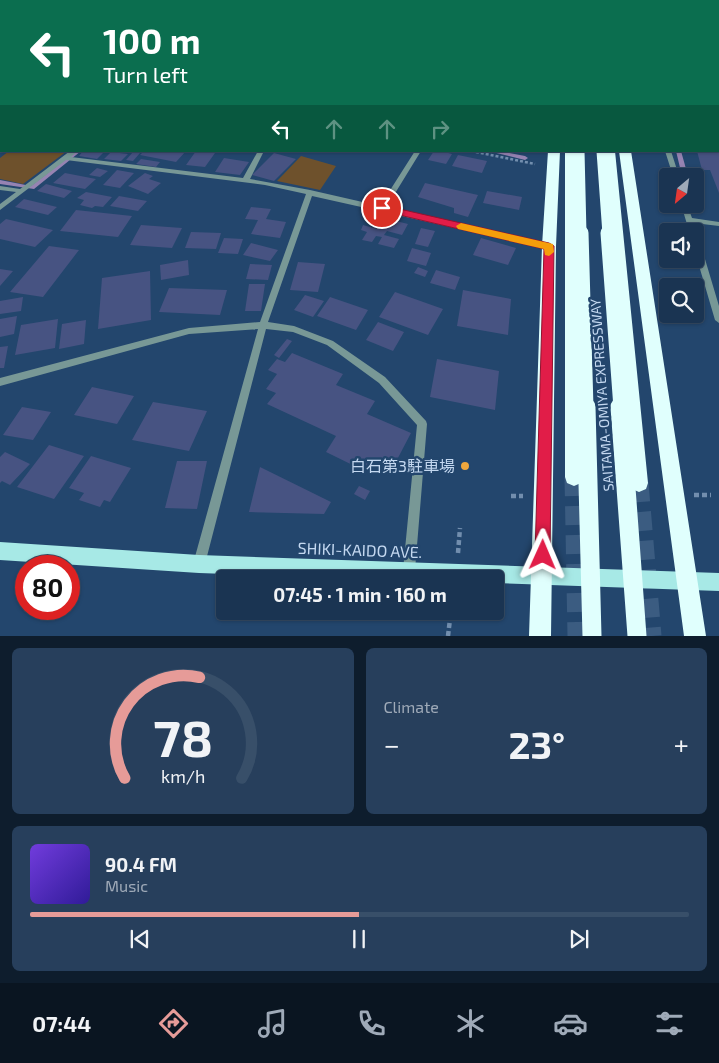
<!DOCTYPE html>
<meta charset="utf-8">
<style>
body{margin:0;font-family:"Exo 2","Noto Sans JP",sans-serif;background:#273f5c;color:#f1f3f6;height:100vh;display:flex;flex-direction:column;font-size:19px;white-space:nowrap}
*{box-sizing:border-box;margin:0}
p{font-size:16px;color:#9faab8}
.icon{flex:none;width:28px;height:28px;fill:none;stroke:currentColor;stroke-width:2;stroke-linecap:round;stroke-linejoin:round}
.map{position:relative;height:636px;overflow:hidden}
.side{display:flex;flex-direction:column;gap:12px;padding:12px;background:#0e1d2d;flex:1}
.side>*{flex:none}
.banner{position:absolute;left:0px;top:0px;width:720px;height:152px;box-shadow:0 1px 4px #0004,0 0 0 1px #384f69;background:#0b6e4f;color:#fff;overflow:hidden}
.needle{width:32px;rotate:209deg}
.tools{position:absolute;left:659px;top:168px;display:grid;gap:10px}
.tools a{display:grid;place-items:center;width:45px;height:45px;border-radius:5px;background:#1a3452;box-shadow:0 1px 4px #0004,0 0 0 1px #384f69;font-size:25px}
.speed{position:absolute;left:15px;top:555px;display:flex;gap:10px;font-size:25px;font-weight:700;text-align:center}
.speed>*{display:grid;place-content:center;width:65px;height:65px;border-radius:50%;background:#1a3452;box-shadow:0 1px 4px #0004,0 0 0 1px #384f69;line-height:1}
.speed .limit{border:8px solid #d22;background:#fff;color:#111}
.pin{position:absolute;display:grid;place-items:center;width:42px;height:42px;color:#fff;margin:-21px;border:2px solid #fff;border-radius:50%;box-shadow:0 1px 5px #0007}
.me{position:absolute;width:55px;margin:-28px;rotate:1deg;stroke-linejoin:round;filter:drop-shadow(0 0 4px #0008)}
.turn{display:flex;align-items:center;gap:18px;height:105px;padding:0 20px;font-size:22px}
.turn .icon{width:65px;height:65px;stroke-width:2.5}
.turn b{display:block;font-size:35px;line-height:42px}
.lanes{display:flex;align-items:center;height:48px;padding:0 20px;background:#0003;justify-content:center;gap:25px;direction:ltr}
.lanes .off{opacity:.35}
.big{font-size:38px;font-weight:700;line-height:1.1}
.side .widget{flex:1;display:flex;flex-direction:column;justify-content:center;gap:8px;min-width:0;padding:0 18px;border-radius:8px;background:#273f5c}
.side .dial{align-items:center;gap:0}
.dial svg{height:130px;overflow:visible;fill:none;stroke:#384f69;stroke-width:7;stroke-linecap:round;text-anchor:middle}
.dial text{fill:#f1f3f6;stroke:none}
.song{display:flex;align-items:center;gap:15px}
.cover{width:60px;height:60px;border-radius:8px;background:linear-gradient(135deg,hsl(260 70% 55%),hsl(250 70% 35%))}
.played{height:5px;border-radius:2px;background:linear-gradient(90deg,#e69b98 50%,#384f69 50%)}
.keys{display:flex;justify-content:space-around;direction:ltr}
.heat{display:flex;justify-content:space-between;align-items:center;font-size:28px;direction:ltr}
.side .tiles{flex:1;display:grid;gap:12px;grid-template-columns:1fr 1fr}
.widget:last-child{grid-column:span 2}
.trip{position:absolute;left:216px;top:570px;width:288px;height:50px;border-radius:5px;background:#1a3452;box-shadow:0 1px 4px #0004,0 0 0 1px #384f69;font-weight:700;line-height:50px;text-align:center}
.tabs{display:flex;height:80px;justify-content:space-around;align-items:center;background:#0a1521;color:#9faab8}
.tabs .icon{width:35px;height:35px}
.tabs .selected{color:#e69b98}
.tabs b{font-size:22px;color:#f1f3f6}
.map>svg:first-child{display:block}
</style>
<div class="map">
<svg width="719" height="636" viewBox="0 0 719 636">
<rect width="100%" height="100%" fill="#23466d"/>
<path fill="#6e512c" d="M9,151H67L23,184L0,179V158Z
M301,156L336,166L320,190L277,181Z"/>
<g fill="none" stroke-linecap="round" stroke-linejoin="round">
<path fill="#9683b2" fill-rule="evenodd" d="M295,0H299L298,1H294Z
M76,151H81L34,189L0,184V180L31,186Z
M488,151H499L525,156L528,158L525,160Z
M676,151H681L688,176H682Z
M695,203L697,204L700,212L699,213H695L691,204H695Z"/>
</g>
<path fill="#475382" d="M83,151H99L104,152L97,159L79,156Z
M144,151H186L176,162L140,155Z
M196,151H204L215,153L205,167L186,165Z
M434,151H441L452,154L446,164L428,160Z
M697,151H719V193L710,170H702Z
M111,152L128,154L121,161L104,159Z
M133,152L140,153L133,161L126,160Z
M274,153L296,159L274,181L252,175Z
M458,155L487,161L482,173L452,166Z
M224,158L249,162L240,175L215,172Z
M141,159L160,162L156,167L136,164Z
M97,168L108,171L100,177L89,175Z
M117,170L134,173L120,188L103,185Z
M65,173L96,179L85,189L53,183Z
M145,173L153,176L149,179L161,183L148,194L128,186Z
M425,183L478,195L468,217L454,213V208L418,197Z
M46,184L72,191L64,198L37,191Z
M487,191L522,197L519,210L483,203Z
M86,192L112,197L103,207L95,206L92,208L80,205L84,200L77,198Z
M119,196L147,201L138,211L110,206Z
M24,199L57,207L48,215L15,207Z
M251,207L271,209L266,219L286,222L280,238L251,234L258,220L245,219Z
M76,210L132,216L118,237L60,231Z
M384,218L408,224L402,235L387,231L384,235L399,239L394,248L378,244L382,237L376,236L372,242L362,240L367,232L361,230L363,225L377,229Z
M6,219L53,230L35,247L0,239V224Z
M141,225L182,228L172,248L130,245Z
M421,228L435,231L428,247L415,244Z
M191,232L221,233L216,249L185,248Z
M224,238L243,239L238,254L218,253Z
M481,238L516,248L508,265L473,255Z
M251,243L278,250L270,261L243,255Z
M49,246L79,250L43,297L10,292Z
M412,248L431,253L426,266L407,261Z
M188,260L189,275L161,280L160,265Z
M298,262L325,264L318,292L290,290Z
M250,264L272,265L268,280L246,279Z
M418,267L428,271L425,277L414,273Z
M0,269L13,271L0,286Z
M436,270L460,277L455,290L430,283Z
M150,271L151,320L98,329L102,278Z
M249,284H265L261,311H245Z
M169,288L227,290L220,315L159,312Z
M463,290L511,299L508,335L457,326Z
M395,292L443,309L428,335L379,317Z
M305,295L324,301L313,317L294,310Z
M23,297L21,311L0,314V301Z
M330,297L368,310L356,330L317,316Z
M17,316L14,334L0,337V319Z
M58,319L55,348L15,355L21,325Z
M86,320L84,344L59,349L62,324Z
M378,322L404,332L393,351L366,340Z
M287,339L292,341L279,358L274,355Z
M8,346L4,368H0V347Z
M292,353L343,374L336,385L375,401L367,414L411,433L389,475L376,469L373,475L326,452L336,436L267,404L276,393L266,389L277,374L268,370L277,359L285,362Z
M437,359L499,371L495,410L430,397Z
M92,387L134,396L117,424L74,415Z
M153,402L207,411L189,451L132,440Z
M22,407L51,412L33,440L3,435Z
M49,445L84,456L54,499L17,487Z
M5,452L30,464L10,485L2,481L0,483V457Z
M91,456L131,468L110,502L104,500L100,507L79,500L84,493L69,488Z
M177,461H207L197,509L165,508Z
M260,467L331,502L324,514L249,512Z
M359,486L370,491L365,500L354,494Z"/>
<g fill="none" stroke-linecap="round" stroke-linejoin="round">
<path stroke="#3b5c81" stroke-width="19" stroke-dasharray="19 10" stroke-linecap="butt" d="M574,477L577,636
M639,483L652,636"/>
<path stroke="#728eae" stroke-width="2.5" stroke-dasharray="3 2" stroke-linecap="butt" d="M471,151L535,164"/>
<path stroke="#728eae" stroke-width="4.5" stroke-dasharray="5 3" stroke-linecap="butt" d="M694,495H711
M511,496H523
M458,553L460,528
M448,636L451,611"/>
<path fill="#789896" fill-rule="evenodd" d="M0,66H1V70H0Z
M0,113H1V117L0,118Z
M70,151H77L71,157L243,178L258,151H264L250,179L310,190L380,206L415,151H421L386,208L552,244L553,246L549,249L312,196L268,322L294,326L333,341L385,377L426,421L427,424L415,570L413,574L409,576L405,574L403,570L417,425L379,383L327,345L293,332L266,329L205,564L203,568L199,570L195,568L193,564L258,329L189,334L0,386V378L189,328L260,322L306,194L265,185L66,160L0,210V204L16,192L0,190V186L20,189Z
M665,151H671L679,176H673Z
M681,204H687L692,218L719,222V226L694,223L697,231L695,233V231H689Z
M695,236L699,239L719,306V323L715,320L695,252Z"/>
<path fill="#a7e9e6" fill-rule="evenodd" d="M0,542L199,555L719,573V591L495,583V579H373L199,573L0,560Z"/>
<path fill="#e0fffd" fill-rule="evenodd" d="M571,0H579V1H571Z
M597,0H605V1H597Z
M548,151H560L556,246L551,636H529L542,246Z
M565,151H577L583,477L581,483L574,486L567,483L565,477Z
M603,151H615L648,483L646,489L639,492L632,489L630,483Z
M619,151H631L706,636H684Z"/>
<path stroke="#a8bfd9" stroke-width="2" d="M707,1L719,0"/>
<path stroke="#e0fffd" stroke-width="11" d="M579,151L581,234
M602,151L608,234"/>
<path stroke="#e0fffd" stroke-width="15" d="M581,233L586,408
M608,233L621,408"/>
<path stroke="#e0fffd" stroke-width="19" d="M586,407L592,636
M620,407L637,636"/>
</g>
<path fill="#e11d48" stroke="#92132f" d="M382,205L549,243L554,246L550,555L548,560L543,563L537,560L535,555L544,249L378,210V206Z"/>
<path fill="#f59e0b" d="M461,223L553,244L554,252L549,256L545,255L544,249L458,229L456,226Z"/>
<circle fill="#efa73d" stroke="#23466d" stroke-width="2" cx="465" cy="466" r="5"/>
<g text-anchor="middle" stroke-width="5" stroke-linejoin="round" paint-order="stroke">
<g font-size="14" fill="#c4d8f0" stroke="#23466d">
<text transform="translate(602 395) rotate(-94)" y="5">SAITAMA-OMIYA EXPRESSWAY</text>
</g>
<g font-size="16" fill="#c4d8f0" stroke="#23466d" text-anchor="end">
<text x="455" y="472">白石第3駐車場</text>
</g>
<g font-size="16" fill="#c4d8f0" stroke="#23466d">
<text transform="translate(360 550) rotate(2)" y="6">SHIKI-KAIDO AVE.</text>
</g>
</g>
</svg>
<div class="tools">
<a><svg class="needle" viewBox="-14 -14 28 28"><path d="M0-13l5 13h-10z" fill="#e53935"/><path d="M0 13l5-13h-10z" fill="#9faab8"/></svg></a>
<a><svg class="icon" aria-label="sound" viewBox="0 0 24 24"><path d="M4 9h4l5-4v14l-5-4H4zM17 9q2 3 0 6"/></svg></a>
<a><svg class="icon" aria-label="search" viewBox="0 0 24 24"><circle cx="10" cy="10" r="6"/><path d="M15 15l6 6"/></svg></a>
</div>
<div class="speed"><div class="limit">80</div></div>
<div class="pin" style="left:382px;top:208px;background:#d93025"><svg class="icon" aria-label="arrive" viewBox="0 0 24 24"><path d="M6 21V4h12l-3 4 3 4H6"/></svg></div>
<svg class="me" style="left:543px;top:555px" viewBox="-20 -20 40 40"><path d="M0-17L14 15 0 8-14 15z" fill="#e11d48" stroke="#fff" stroke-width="4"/></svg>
<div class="trip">07:45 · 1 min · 160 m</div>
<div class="banner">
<div class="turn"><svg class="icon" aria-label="left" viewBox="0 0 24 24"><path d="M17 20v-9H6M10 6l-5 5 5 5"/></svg><div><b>100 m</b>Turn left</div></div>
<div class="lanes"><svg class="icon" aria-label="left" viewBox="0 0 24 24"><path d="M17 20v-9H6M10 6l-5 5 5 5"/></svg><svg class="icon off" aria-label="ahead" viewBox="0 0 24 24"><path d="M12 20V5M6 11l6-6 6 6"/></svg><svg class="icon off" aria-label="ahead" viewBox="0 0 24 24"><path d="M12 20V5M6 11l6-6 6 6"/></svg><svg class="icon off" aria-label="right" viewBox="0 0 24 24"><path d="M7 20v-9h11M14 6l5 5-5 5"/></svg></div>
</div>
</div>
<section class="side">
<div class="tiles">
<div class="widget dial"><svg viewBox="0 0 100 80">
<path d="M14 69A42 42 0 1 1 86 69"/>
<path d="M14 69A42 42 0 0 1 60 7" stroke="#e69b98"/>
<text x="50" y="56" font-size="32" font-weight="700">78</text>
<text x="50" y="72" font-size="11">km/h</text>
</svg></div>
<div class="widget"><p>Climate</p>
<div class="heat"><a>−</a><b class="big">23°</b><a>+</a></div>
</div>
<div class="widget">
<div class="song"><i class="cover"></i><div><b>90.4 FM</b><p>Music</p></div></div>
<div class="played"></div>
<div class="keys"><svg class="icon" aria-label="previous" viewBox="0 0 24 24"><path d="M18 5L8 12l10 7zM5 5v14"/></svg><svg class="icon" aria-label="pause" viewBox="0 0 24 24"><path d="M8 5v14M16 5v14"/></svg><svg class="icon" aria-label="next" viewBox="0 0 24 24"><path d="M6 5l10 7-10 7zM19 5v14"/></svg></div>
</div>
</div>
</section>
<nav class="tabs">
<b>07:44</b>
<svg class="icon selected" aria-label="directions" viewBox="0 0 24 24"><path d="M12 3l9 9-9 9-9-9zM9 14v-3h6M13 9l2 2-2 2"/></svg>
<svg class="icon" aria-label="music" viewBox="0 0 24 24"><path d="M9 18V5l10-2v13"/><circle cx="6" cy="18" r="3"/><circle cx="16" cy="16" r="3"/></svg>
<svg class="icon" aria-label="phone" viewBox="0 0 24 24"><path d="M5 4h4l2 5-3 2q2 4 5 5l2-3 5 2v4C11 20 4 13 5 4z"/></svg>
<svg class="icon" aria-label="climate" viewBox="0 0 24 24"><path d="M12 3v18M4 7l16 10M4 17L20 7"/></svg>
<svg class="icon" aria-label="car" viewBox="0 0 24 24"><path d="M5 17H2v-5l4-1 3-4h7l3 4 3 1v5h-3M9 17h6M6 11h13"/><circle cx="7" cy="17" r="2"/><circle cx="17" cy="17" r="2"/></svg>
<svg class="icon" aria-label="filters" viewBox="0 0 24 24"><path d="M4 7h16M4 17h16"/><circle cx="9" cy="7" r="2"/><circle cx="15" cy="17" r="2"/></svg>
</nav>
